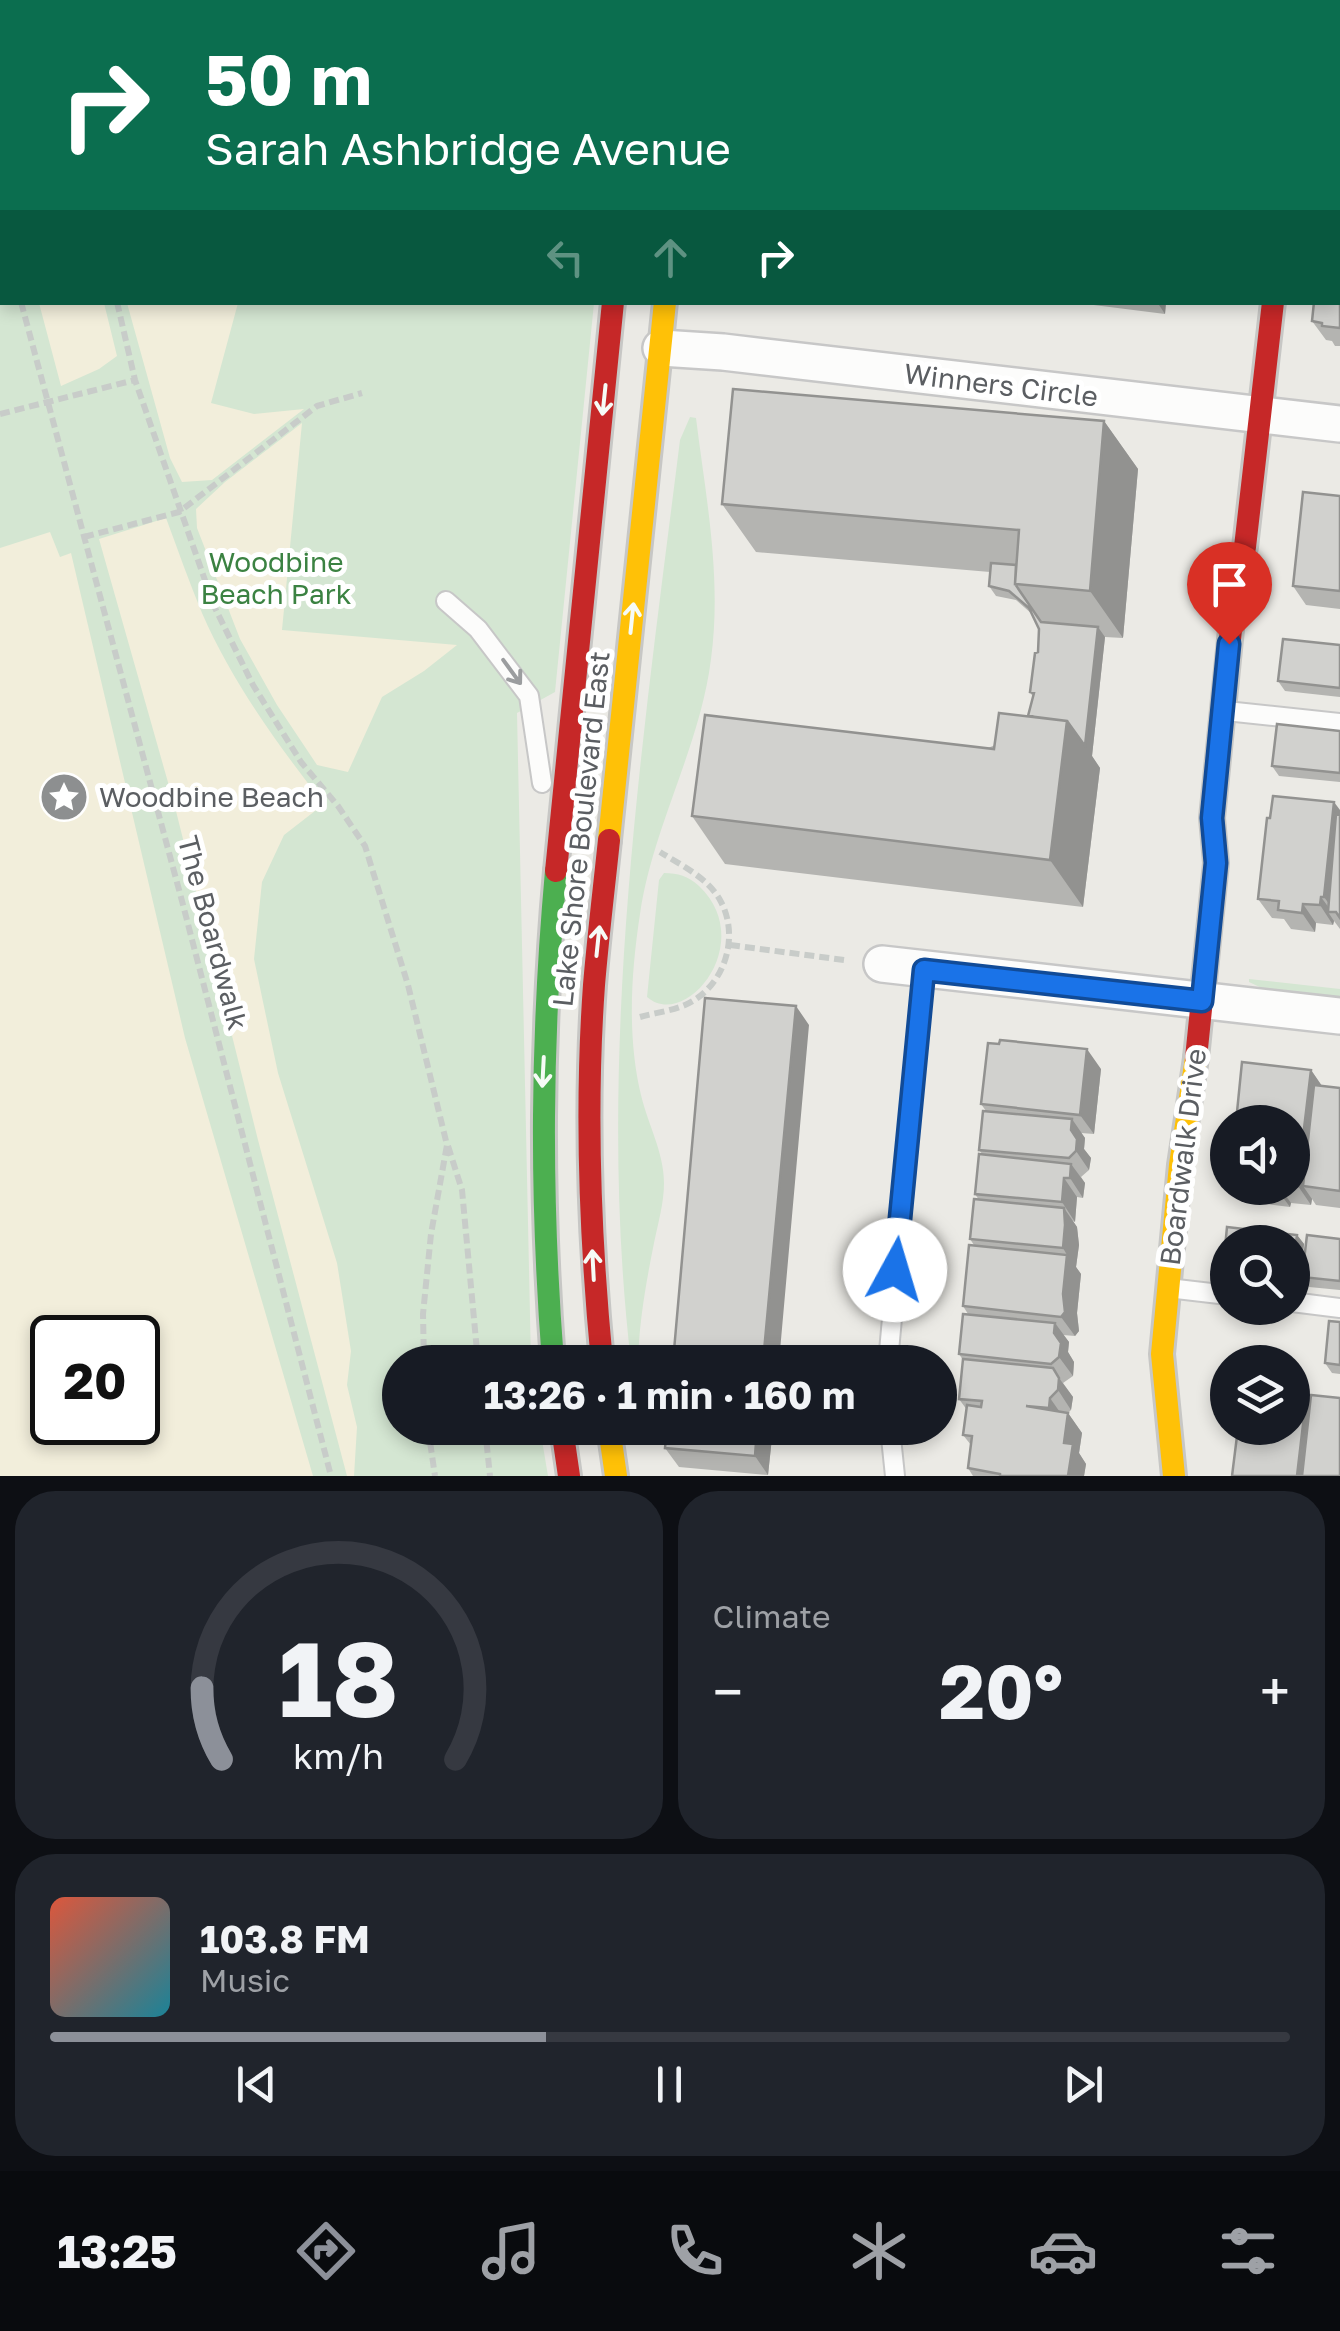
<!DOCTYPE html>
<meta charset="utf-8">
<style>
body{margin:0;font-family:"Golos Text",sans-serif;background:#20242c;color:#f1f3f6;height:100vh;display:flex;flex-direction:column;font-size:38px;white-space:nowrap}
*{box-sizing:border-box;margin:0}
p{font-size:32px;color:#9ea1a6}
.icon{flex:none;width:55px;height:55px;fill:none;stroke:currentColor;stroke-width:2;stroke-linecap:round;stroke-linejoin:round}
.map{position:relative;height:1476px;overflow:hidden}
.panel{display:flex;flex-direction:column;gap:15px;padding:15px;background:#0d0f14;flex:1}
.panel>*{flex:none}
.hud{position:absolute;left:0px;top:0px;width:1340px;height:305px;box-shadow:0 5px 15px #0003;background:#0b6e4f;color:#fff;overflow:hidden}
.controls{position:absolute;left:1210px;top:1105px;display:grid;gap:20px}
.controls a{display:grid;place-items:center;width:100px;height:100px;border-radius:50%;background:#171b24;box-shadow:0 5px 15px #0003;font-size:50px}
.speed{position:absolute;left:30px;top:1315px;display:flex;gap:20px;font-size:50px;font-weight:700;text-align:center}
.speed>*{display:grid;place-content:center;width:130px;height:130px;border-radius:50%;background:#171b24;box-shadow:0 5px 15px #0003;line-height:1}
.speed .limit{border:5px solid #111;border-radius:15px;background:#fff;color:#111}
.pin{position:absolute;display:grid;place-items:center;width:85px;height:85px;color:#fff;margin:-102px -42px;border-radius:50% 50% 50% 0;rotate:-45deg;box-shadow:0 0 10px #0007}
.pin .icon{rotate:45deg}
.me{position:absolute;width:110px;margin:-55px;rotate:6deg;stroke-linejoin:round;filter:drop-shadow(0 0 8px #0008)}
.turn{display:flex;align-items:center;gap:35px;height:210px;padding:0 40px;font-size:45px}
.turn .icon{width:130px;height:130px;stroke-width:2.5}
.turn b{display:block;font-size:70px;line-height:85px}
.lanes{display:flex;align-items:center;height:95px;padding:0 40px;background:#0003;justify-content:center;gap:50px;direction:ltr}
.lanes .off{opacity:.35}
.big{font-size:75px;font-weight:700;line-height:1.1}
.panel .tile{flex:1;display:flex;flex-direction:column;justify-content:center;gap:15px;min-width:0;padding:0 35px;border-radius:40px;background:#20242c}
.panel .dial{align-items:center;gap:0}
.dial svg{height:260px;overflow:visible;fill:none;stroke:#363941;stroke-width:7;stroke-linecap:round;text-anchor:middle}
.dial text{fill:#f1f3f6;stroke:none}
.song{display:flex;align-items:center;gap:30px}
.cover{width:120px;height:120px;border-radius:15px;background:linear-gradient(135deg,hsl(10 70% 55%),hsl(190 70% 35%))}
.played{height:10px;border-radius:5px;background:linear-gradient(90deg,#8c9099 40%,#363941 40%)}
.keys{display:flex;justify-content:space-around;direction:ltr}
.heat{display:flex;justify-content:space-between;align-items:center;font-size:55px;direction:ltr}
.panel .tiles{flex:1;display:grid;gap:15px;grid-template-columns:1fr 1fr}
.tile:last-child{grid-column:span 2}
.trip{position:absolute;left:382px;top:1345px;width:575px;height:100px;border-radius:50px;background:#171b24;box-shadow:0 5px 15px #0003;font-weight:700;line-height:100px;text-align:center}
.tab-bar{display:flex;height:160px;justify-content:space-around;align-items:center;background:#090b0e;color:#9ea1a6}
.tab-bar .icon{width:70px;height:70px}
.tab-bar .selected{color:#8c9099}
.tab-bar b{font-size:45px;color:#f1f3f6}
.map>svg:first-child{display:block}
</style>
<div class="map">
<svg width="1340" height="1476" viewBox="0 0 1340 1476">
<rect width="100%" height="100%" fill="#ebeae5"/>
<path fill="#d4e6d2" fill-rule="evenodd" d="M0,0H618L2,2V302L594,303L555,692L517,713L531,1362H400V1428H540L548,1476H0ZM52,1338H138V1422H52Z
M690,417L696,418C706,499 722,577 711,659C700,747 653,826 640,914C631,973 627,1037 641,1095C648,1125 664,1152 664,1183C664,1203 658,1223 654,1243C646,1283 639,1322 638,1362H631C595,1056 642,744 680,440Z
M664,873C678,873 688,876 699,886C758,942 686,1031 647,997L659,880Z
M1249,979L1340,989V997L1264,989L1249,982Z"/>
<path fill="#f2eedb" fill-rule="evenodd" d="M39,303H104L117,356L99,369L61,386Z
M127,303H238L211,403L254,414L304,409L212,480L182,482L170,458Z
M302,423L282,630L457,645L424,671L382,697L348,772L317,765L277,705L240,639L197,528L196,509L225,482Z
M166,518C178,550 189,582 202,613C232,682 278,745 324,804L284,835L262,882L254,959L278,1073L337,1263L351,1351L347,1385L357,1427L354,1476H347L258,1140L175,807L99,539Z
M50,532L60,557L71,553L185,1038L313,1476H0V548ZM52,1338H138V1422H52Z"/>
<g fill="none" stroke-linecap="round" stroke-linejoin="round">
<g stroke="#c7c7c7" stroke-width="22">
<path id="lane" d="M521,0L522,2
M1338,146L1340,147
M446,601L478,629L529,696L542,783
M1226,711L1340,723
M1168,1288L1228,1295
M1292,1302L1340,1308
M888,1362L924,970
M890,1428L895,1476"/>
</g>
<g stroke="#c7c7c7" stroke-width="40">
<path id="street" d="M1298,2L1299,0
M661,348L723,352L1340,424
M882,964L1340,1016"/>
</g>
<g stroke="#c7c7c5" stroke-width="28">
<path id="fast" d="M637,0V2
M695,0V2
M553,1362C540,1194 541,1039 556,871"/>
</g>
<g stroke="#c7c7c5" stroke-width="28">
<path id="slow" d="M609,840L665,302
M609,1428L616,1476
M1174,1476L1162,1354L1180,1165L1196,1058"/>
</g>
<g stroke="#c7c7c5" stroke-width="28">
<path id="jam" d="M556,871L613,302
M1196,1058L1216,863L1212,818L1236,580L1245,547L1273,302
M602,1362C590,1238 585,1110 594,985C598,937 604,888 609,840
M562,1428L569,1476"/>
</g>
<path stroke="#c8ccc9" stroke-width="6" stroke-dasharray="10 5" stroke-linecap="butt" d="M42,0V2
M0,103L2,104
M0,228L2,237
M21,302L182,901L331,1476
M117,302L135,380L214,606L253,685L301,762L338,806L365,846L408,985L447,1145L431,1234L423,1314L424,1362
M0,414L135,380
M84,537L179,512L317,406L362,393
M730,945L844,960
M640,1017C654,1013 671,1011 685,1005C724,988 741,937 720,900C708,878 681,865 660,852
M448,1146L462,1190L478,1362
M428,1428L435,1476
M485,1428L490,1476"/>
<use href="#lane" stroke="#fcfcfb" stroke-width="18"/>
<use href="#street" stroke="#fcfcfb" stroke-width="35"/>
<use href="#fast" stroke="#4caf50" stroke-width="22"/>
<use href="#slow" stroke="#ffc107" stroke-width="22"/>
<use href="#jam" stroke="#c62828" stroke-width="22"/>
</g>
<path fill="#b4b4b1" d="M848,0H1204V2H877Z
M1340,219V346H1335L1332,341L1326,340L1312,321Z
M1070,302H1166L1165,314Z
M1104,421L1138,469L1123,638L1105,637L1092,756L1100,768L1083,907L725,864L692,816L988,748L995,745L1029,716L1033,697L1030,692L1038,652L1039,629L1032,614L1016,600L996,596L989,586L990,572L756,552L722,504Z
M1340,496V609L1306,605L1293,586Z
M1340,645V697L1285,691L1278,681Z
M1340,731V782L1279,776L1272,766Z
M1340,810V929L1334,921L1333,925L1316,923L1315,932L1291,929L1284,919L1272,918L1258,899Z
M1101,1069L1094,1134L1081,1133L1085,1138L1084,1149L1091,1158L1089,1170L1081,1177L1085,1183L1083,1198L1077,1197L1075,1222L1073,1221L1077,1227L1079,1245L1076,1267L1081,1274L1077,1313L1079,1331L1075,1336L1063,1335L1069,1342L1068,1352L1074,1362L1073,1376L1063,1383L1073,1397L1071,1410L1068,1413L1082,1433L1079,1453L1086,1464L1084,1476H973L968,1468L971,1445L963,1435L967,1410L959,1399L963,1360L959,1354L968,1314L963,1306L974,1245L970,1239L979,1200L975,1194L983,1155L979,1150L986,1111L981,1104Z
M1311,1070L1322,1086L1340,1088V1208L1316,1205L1312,1199L1311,1205L1291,1203L1290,1207L1243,1201L1233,1188H1292V1122Z
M1227,1227L1297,1235L1304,1244L1299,1287L1292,1286V1242H1228V1276L1223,1269Z
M1340,1239V1290L1309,1287L1302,1277Z
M1340,1322V1374L1332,1373L1325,1363Z
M773,1428L768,1475L679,1467L665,1448Z"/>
<path fill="#929290" d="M1167,0H1204V2H1167Z
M1157,302H1166L1165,314Z
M1104,421L1138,469L1123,638L1090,591Z
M1098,627L1105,637L1092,756L1100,768L1083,907L1050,860L1067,721Z
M1334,802L1340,810V895L1335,912L1324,897Z
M1321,897L1332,912H1328L1334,921L1333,925L1320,905Z
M1303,904L1316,923L1315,932L1302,913Z
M796,1006L809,1025L779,1362H763Z
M1087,1049L1101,1069L1094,1134L1080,1115Z
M1311,1070L1324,1089L1314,1173L1301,1154Z
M1072,1119L1085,1138L1084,1149L1091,1158L1089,1170L1076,1151L1071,1130Z
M1297,1154L1311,1173L1303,1186L1312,1199L1311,1205L1298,1186Z
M1071,1164L1085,1183L1083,1198L1070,1178Z
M1064,1178L1077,1197L1075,1222L1062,1202Z
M1276,1188H1280L1291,1203L1290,1207Z
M1064,1208L1077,1227L1079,1245L1076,1267L1081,1274L1077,1313L1079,1331L1075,1336L1061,1317L1067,1255L1063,1248Z
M1297,1235L1304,1244L1299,1287L1292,1277Z
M1055,1323L1069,1342L1068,1352L1074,1362L1073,1376L1059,1357L1054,1333Z
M1059,1378L1073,1397L1071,1410L1058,1390Z
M1050,1398L1064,1418L1062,1428L1049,1408Z
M1306,1399L1319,1419L1313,1476H1297Z
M1068,1413L1082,1433L1079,1453L1086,1464L1084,1476H1068L1064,1443Z
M757,1428H773L768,1475L755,1456Z"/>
<path fill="#d1d1ce" stroke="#929290" stroke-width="2.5" d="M99,0H153V2H98Z
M1091,0H1167V2H1091Z
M1338,219H1340V328L1322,326V323L1312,321L1314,302H1338Z
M733,389L1104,421L1090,591L1015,584L1019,530L722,504Z
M1303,492L1340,496V591L1293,586Z
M991,563L1016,565L1015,584L1041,622L1098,627L1085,746L1067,721L1028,716L1034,693L1030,692L1035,653L1038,652L1039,629L1029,608L1009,591L989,586Z
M1283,639L1340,645V688L1278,681Z
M999,713L1067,721L1050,860L692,816L705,715L994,749Z
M1277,724L1340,731V773L1272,766Z
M1273,796L1334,802L1324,897H1321L1320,905L1303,904L1302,913L1278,910L1279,901L1258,899L1267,818H1270Z
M1336,814L1340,815V918L1336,912H1328Z
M705,998L796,1006L763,1362H673Z
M1000,1040L1087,1049L1080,1115L981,1104L988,1043L999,1044Z
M1242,1062L1311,1070L1301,1154H1297V1159L1301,1160L1298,1186L1292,1185V1122H1236Z
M1314,1085L1340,1088V1191L1303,1186Z
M983,1111L1072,1119L1071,1130L1077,1139L1076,1151L1069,1158L979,1150Z
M979,1154L1071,1164L1070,1178H1064L1062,1202L975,1194Z
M974,1199L1064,1208L1065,1225L1063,1248L970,1239Z
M1227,1227L1297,1235L1292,1273V1242H1228V1270L1223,1269Z
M1307,1235L1340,1239V1281L1302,1277Z
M969,1245L1067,1255L1063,1294L1065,1312L1061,1317L963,1306Z
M963,1314L1055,1323L1054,1333L1061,1343L1059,1357L1051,1364L959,1354Z
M1329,1321L1340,1322V1365L1325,1363Z
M963,1359L1053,1368L1059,1378L1058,1390L1050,1398L1049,1408L1026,1406L1068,1413L1064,1443L1073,1444L1068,1476H1000V1474L968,1468L972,1436L963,1435L967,1405L981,1407L982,1401L959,1399Z
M1311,1395L1340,1398V1476H1302Z
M1292,1398L1306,1399L1297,1476H1232L1238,1428H1292Z
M667,1428H757L755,1456L665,1448Z"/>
<defs><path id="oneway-shaft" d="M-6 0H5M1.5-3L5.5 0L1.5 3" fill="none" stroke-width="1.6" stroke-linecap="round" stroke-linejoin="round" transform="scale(2.5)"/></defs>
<g stroke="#f6fbf6">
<use href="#oneway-shaft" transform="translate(604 400) rotate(96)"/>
<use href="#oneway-shaft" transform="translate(632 618) rotate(-84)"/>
<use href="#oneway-shaft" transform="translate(598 941) rotate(-84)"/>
<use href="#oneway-shaft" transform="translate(543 1072) rotate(93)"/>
<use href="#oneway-shaft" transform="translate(593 1265) rotate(-93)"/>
</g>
<use stroke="#9b9d9f" href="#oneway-shaft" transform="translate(512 672) rotate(54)"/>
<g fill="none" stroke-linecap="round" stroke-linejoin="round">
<g stroke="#114b97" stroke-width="25">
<path id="route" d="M895,1270L924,970L1202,1001L1216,863L1212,818L1229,644"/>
</g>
<use href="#route" stroke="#1a73e8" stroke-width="18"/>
</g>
<defs>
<g id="sight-disc" transform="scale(2.5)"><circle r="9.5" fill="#8d8f90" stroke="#fff"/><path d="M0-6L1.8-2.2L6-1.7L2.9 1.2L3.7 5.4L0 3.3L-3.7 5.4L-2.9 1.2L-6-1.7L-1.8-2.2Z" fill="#fff"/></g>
</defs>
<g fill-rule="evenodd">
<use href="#sight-disc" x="64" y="797"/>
</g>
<g text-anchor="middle" stroke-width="10" stroke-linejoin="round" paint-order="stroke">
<g font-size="28" fill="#5b5e62" stroke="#fff">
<text transform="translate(1001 385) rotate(7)" y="10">Winners Circle</text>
<text transform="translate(581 829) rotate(-84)" y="10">Lake Shore Boulevard East</text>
<text transform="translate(213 933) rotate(75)" y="10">The Boardwalk</text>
<text transform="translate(1183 1157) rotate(-83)" y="10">Boardwalk Drive</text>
</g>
<g font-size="28" fill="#3b8242" stroke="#fff">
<text x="276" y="572">Woodbine<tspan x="276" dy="32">Beach Park</tspan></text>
</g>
<g font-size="28" fill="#5b5e62" stroke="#fff" text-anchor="start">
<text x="99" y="807">Woodbine Beach</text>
</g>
</g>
</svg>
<div class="controls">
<a><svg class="icon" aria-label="sound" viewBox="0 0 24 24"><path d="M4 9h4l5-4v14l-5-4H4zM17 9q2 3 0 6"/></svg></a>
<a><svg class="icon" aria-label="search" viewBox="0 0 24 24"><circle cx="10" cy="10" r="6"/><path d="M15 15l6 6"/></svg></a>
<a><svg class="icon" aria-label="layers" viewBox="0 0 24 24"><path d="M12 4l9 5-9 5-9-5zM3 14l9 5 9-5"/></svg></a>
</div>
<div class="speed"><div class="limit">20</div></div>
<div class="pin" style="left:1229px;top:644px;background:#d93025"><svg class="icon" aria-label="arrive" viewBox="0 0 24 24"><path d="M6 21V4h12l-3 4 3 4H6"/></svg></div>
<svg class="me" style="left:895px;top:1270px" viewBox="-20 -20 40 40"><circle r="19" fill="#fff"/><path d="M0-13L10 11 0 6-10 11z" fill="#1a73e8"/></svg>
<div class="trip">13:26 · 1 min · 160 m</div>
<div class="hud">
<div class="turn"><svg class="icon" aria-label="right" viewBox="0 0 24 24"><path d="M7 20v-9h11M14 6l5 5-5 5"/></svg><div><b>50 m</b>Sarah Ashbridge Avenue</div></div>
<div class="lanes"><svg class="icon off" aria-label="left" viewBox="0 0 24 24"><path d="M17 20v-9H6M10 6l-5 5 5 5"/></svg><svg class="icon off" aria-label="ahead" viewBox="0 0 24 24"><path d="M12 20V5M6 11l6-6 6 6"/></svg><svg class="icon" aria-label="right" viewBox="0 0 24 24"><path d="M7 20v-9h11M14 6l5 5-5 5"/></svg></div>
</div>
</div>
<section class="panel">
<div class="tiles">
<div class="tile dial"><svg viewBox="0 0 100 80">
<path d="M14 69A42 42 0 1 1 86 69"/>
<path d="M14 69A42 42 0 0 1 8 47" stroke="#8c9099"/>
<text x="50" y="56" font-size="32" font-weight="700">18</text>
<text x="50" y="72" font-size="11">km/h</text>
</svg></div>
<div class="tile"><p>Climate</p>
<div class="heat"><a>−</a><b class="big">20°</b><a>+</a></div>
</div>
<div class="tile">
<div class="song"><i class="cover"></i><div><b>103.8 FM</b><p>Music</p></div></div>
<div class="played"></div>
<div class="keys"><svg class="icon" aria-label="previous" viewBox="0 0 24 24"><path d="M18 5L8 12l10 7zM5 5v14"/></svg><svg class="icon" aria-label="pause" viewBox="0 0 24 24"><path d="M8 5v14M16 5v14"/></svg><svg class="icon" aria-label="next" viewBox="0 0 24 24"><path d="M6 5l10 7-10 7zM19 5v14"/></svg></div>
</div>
</div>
</section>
<nav class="tab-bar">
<b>13:25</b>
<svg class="icon selected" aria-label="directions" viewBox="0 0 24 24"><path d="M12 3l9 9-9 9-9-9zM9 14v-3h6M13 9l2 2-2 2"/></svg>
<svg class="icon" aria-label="music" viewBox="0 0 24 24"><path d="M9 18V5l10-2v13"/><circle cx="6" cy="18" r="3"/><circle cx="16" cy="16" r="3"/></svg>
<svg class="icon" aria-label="phone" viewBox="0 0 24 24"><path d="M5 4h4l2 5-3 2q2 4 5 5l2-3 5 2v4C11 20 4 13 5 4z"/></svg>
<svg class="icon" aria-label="climate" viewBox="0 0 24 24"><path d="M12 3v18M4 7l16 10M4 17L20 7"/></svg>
<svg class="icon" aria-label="car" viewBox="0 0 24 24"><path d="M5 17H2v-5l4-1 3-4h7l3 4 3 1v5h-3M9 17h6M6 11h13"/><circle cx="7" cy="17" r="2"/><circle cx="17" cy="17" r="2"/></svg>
<svg class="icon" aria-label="filters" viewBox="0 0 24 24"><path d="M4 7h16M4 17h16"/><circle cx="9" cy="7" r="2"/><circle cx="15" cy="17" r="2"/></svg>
</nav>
